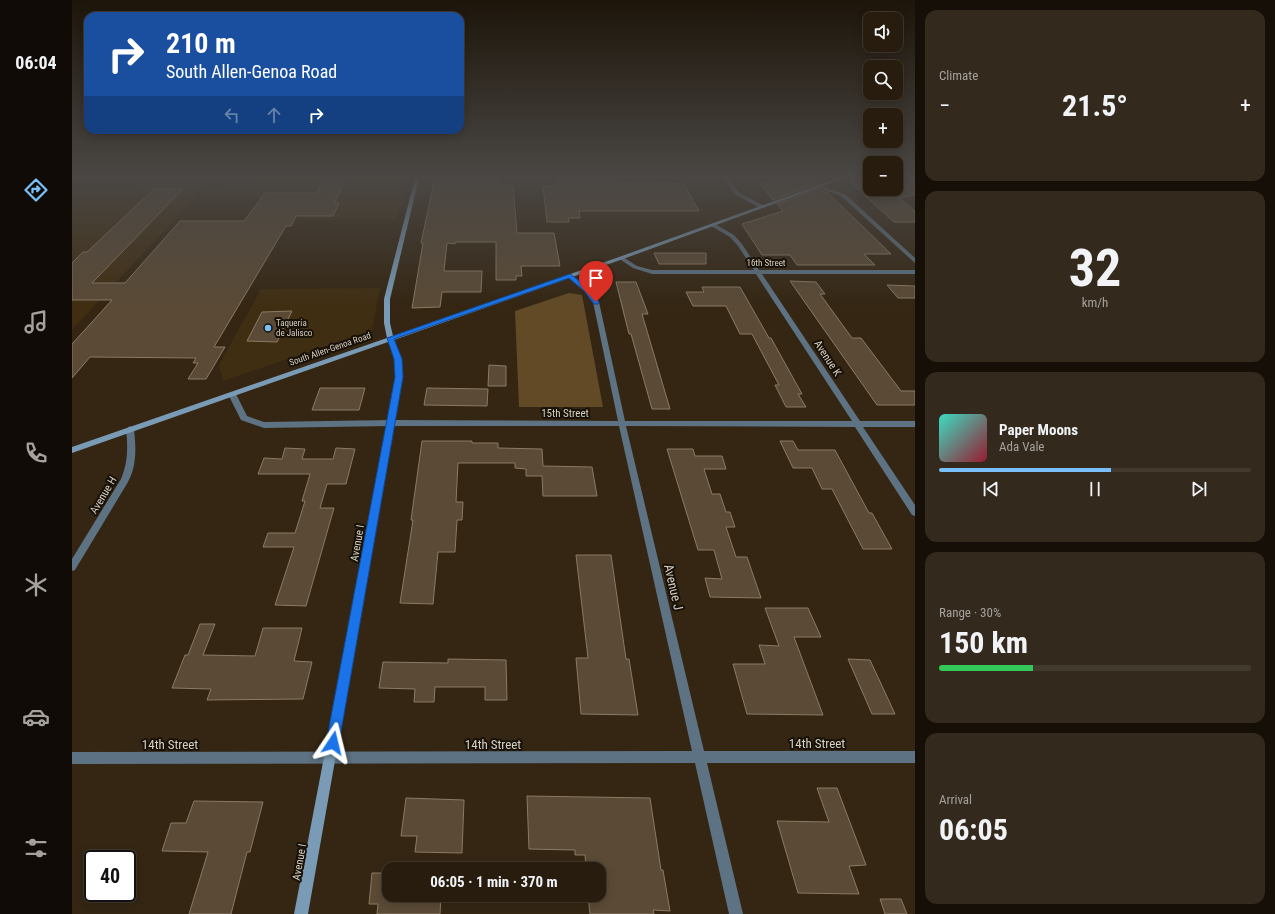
<!DOCTYPE html>
<meta charset="utf-8">
<style>
body{margin:0;font-family:"Roboto Condensed",sans-serif;background:#33291c;color:#f1f3f6;height:100vh;display:flex;flex-direction:column;font-size:15px;white-space:nowrap}
*{box-sizing:border-box;margin:0}
p{font-size:13px;color:#a4a19e}
.icon{flex:none;width:22px;height:22px;fill:none;stroke:currentColor;stroke-width:2;stroke-linecap:round;stroke-linejoin:round}
.map{position:relative;flex:1;overflow:hidden}
.side{display:flex;flex-direction:column;gap:10px;padding:10px;background:#150f08;width:360px}
.side>*{flex:none}
.hud{position:absolute;left:12px;top:12px;width:380px;height:122px;border-radius:12px;box-shadow:0 2px 10px #0003,0 0 0 1px #433a2e;background:#1a4fa0;color:#fff;overflow:hidden}
.fabs{position:absolute;left:791px;top:12px;display:grid;gap:8px}
.fabs a{display:grid;place-items:center;width:40px;height:40px;border-radius:8px;background:#271c0e;box-shadow:0 2px 10px #0003,0 0 0 1px #433a2e;font-size:20px}
.speed{position:absolute;left:12px;top:850px;display:flex;gap:8px;font-size:20px;font-weight:700;text-align:center}
.speed>*{display:grid;place-content:center;width:52px;height:52px;border-radius:50%;background:#271c0e;box-shadow:0 2px 10px #0003,0 0 0 1px #433a2e;line-height:1}
.speed .limit{border:2px solid #111;border-radius:6px;background:#fff;color:#111}
.pin{position:absolute;display:grid;place-items:center;width:34px;height:34px;color:#fff;margin:-41px -17px;border-radius:50% 50% 50% 0;rotate:-45deg;box-shadow:0 0 4px #0007}
.pin .icon{rotate:45deg}
.me{position:absolute;width:44px;margin:-22px;rotate:10deg;stroke-linejoin:round;filter:drop-shadow(0 0 3px #0008)}
.turn{display:flex;align-items:center;gap:14px;height:84px;padding:0 16px;font-size:18px}
.turn .icon{width:52px;height:52px;stroke-width:2.5}
.turn b{display:block;font-size:28px;line-height:34px}
.lanes{display:flex;align-items:center;height:38px;padding:0 16px;background:#0003;justify-content:center;gap:20px;direction:ltr}
.lanes .off{opacity:.35}
.big{font-size:30px;font-weight:700;line-height:1.1}
.side .card{flex:1;display:flex;flex-direction:column;justify-content:center;gap:6px;min-width:0;padding:0 14px;border-radius:12px;background:#33291c}
.side .dial{align-items:center;gap:0}
.dial b{font-size:52px;line-height:1}
.song{display:flex;align-items:center;gap:12px}
.cover{width:48px;height:48px;border-radius:6px;background:linear-gradient(135deg,hsl(170 70% 55%),hsl(350 70% 35%))}
.played{height:4px;border-radius:2px;background:linear-gradient(90deg,#79bff8 55%,#433a2e 55%)}
.keys{display:flex;justify-content:space-around;direction:ltr}
.heat{display:flex;justify-content:space-between;align-items:center;font-size:22px;direction:ltr}
.charge{height:6px;border-radius:3px;background:linear-gradient(90deg,#34c759 30%,#433a2e 0)}
.trip{position:absolute;left:310px;top:862px;width:224px;height:40px;border-radius:12px;background:#271c0e;box-shadow:0 2px 10px #0003,0 0 0 1px #433a2e;font-weight:700;line-height:40px;text-align:center}
main{display:flex;flex:1;min-height:0}
.dock{display:flex;flex-direction:column;width:72px;justify-content:space-around;align-items:center;background:#100b06;color:#a4a19e}
.dock .icon{width:28px;height:28px}
.dock .on{color:#79bff8}
.dock b{font-size:18px;color:#f1f3f6}
.map>svg:first-child{display:block}
</style>
<main>
<nav class="dock">
<b>06:04</b>
<svg class="icon on" aria-label="directions" viewBox="0 0 24 24"><path d="M12 3l9 9-9 9-9-9zM9 14v-3h6M13 9l2 2-2 2"/></svg>
<svg class="icon" aria-label="music" viewBox="0 0 24 24"><path d="M9 18V5l10-2v13"/><circle cx="6" cy="18" r="3"/><circle cx="16" cy="16" r="3"/></svg>
<svg class="icon" aria-label="phone" viewBox="0 0 24 24"><path d="M5 4h4l2 5-3 2q2 4 5 5l2-3 5 2v4C11 20 4 13 5 4z"/></svg>
<svg class="icon" aria-label="climate" viewBox="0 0 24 24"><path d="M12 3v18M4 7l16 10M4 17L20 7"/></svg>
<svg class="icon" aria-label="car" viewBox="0 0 24 24"><path d="M5 17H2v-5l4-1 3-4h7l3 4 3 1v5h-3M9 17h6M6 11h13"/><circle cx="7" cy="17" r="2"/><circle cx="17" cy="17" r="2"/></svg>
<svg class="icon" aria-label="filters" viewBox="0 0 24 24"><path d="M4 7h16M4 17h16"/><circle cx="9" cy="7" r="2"/><circle cx="15" cy="17" r="2"/></svg>
</nav>
<div class="map">
<svg width="843" height="914" viewBox="0 0 843 914">
<rect width="100%" height="100%" fill="#342613"/>
<path fill="#402e13" d="M153,178H409V188L335,187L325,219H226L239,198H136Z
M69,179H140L0,330V191L56,190Z
M308,288L300,330L151,381L147,365L189,289Z"/>
<path fill="#624a27" d="M497,293L510,295L531,407H447L443,311Z"/>
<path fill="#5a4a36" stroke="#8b7a64" d="M253,178H275L262,203H267L261,216H224L219,226H214L142,347H153L134,379H116L126,363H121L124,358L18,357L0,378V344L40,300H0V263L11,252H15L82,189H111L20,283H53L108,221H172L193,193H244Z
M363,178H426V185H441L445,233H482L488,266H449L450,276H444V280H424V242H383V244L375,243L372,271H410L409,292H370L368,307L340,308L351,243H349Z
M484,178H540L542,182L611,183L627,211H507L508,218H496L497,222H475L471,186H485Z
M705,178H742L747,183L701,200L688,184Z
M774,178H783L798,183V189H824V178H843V194L828,199L843,211V222H822Z
M746,189L756,193L819,254H792L803,265H725L718,255H690L670,224L711,211L705,204Z
M582,253H634V264H587Z
M718,281L744,282L753,294H748L780,338H789L829,391H843V405H805Z
M544,282H564L576,314H570L598,409H580L559,334H557Z
M815,285L843,286V298H826Z
M630,287H668L697,338H699L730,394H726L734,407H714L703,385H707L680,334H668L654,306H621L614,292H632Z
M220,311L205,342L175,341L190,312Z
M417,365L434,366V386H416Z
M248,388H293L287,410H240Z
M355,388L416,389L415,406L352,405Z
M350,441H400V443H426V448L470,449L471,466L520,467L525,496H471L470,476H454V469L443,468V463H386L384,502H391L390,520H385L383,552H366L361,604L328,603L341,520H339Z
M708,441H721L726,450H763L797,513H800L820,549H791L760,489H750L740,468H721Z
M213,448L233,449L230,459H261L264,448L283,449L274,484H255L248,508H262L234,606L203,605L222,547H191L196,533H223L233,501H230L238,474H186L192,458L210,459Z
M595,449H621L623,456H650L654,469H632L640,494H648L654,512H658L663,527H654L664,557H675L689,598L638,597L633,578L650,579L642,550H626Z
M504,555H539L554,659H557L566,715L509,714L504,658H516Z
M693,608H736L749,637H722L751,715L675,714L661,664H693L687,645L707,646Z
M128,624H143L131,655L183,656L191,628H230L222,661L240,662L231,699L135,700L139,689L100,688L113,655H116Z
M376,659L434,660L435,700H413V687H363L362,702H342L343,689L307,688L311,662L376,663Z
M776,659L798,660L823,714H800Z
M745,788H765L794,865L777,866L787,894L726,893L705,821L757,822Z
M455,796L578,798L589,870H591L598,911L581,910L582,914H518L516,895H527V869H514L513,855H503V850L457,849Z
M334,798L392,800L390,853L343,852L345,836H329Z
M122,801L191,802L178,852H175L159,914H117L136,852L90,851L99,823H114Z
M300,873H317V895H369L368,914H305L306,904H297Z
M808,899H829L835,914H813Z"/>
<g fill="none" stroke-linecap="round" stroke-linejoin="round">
<path fill="#5d7283" fill-rule="evenodd" d="M651,178H655L668,193L692,206V208H688L664,195Z
M747,186L773,194L843,258V263L769,196L747,188Z
M639,224H643L662,235L670,244L687,270H843V274H690L788,421H843V427H791L843,505V516L840,515L783,427L554,426L632,751H843V763H635L671,914H657L623,763L0,764V752L620,751L547,426H319L192,428L169,420L156,394L160,392H163L175,416L192,422L319,420L546,421L521,302L512,291L496,277V275L498,274L516,289L527,302L553,421H780L684,274H580L561,268L546,258L551,257L565,266L580,270H682L666,246L658,237L639,226Z
M58,426L62,429C64,448 65,465 56,482L3,570L0,571V559L49,479C56,462 56,447 54,429Z"/>
<path fill="#7a9bb6" fill-rule="evenodd" d="M343,178H347L318,299V323L321,336L547,257L766,178H773L551,259L322,340L329,359L330,380L236,914H222L324,380L323,359L316,342L0,453V447L315,338L312,323V299Z"/>
</g>
<linearGradient id="sky" x2="0" y2="1"><stop stop-color="#1d150a"/><stop offset="0.58" stop-color="#4a4744"/><stop offset="1" stop-color="#4a4744" stop-opacity="0"/></linearGradient>
<rect width="843" height="306" fill="url(#sky)"/>
<path fill="#1a73e8" stroke="#114b97" d="M498,274L517,288L527,302L526,304H522L512,291L497,278L322,339L330,359L331,377L267,743L265,747L261,749L256,747L254,743L323,377L322,359L315,338Z"/>
<circle fill="#79bff8" stroke="#171108" stroke-width="1.5" cx="196" cy="328" r="4"/>
<g text-anchor="middle" stroke-width="4" stroke-linejoin="round" paint-order="stroke">
<g font-size="9" fill="#d9d0c4" stroke="#171108">
<text x="694" y="266">16th Street</text>
<text transform="translate(258 349) rotate(-19)" y="3">South Allen-Genoa Road</text>
</g>
<g font-size="9" fill="#d9d0c4" stroke="#171108" text-anchor="start">
<text x="204" y="326">Taqueria<tspan x="204" dy="10">de Jalisco</tspan></text>
</g>
<g font-size="11" fill="#d9d0c4" stroke="#171108">
<text transform="translate(756 358) rotate(57)" y="4">Avenue K</text>
<text x="493" y="417">15th Street</text>
<text transform="translate(31 495) rotate(-59)" y="4">Avenue H</text>
<text transform="translate(285 543) rotate(-80)" y="4">Avenue I</text>
<text transform="translate(227 862) rotate(-80)" y="4">Avenue I</text>
</g>
<g font-size="13" fill="#d9d0c4" stroke="#171108">
<text transform="translate(602 587) rotate(77)" y="5">Avenue J</text>
<text x="745" y="748">14th Street</text>
<text x="98" y="749">14th Street</text>
<text x="421" y="749">14th Street</text>
</g>
</g>
</svg>
<div class="fabs">
<a><svg class="icon" aria-label="sound" viewBox="0 0 24 24"><path d="M4 9h4l5-4v14l-5-4H4zM17 9q2 3 0 6"/></svg></a>
<a><svg class="icon" aria-label="search" viewBox="0 0 24 24"><circle cx="10" cy="10" r="6"/><path d="M15 15l6 6"/></svg></a>
<a>+</a>
<a>−</a>
</div>
<div class="speed"><div class="limit">40</div></div>
<div class="pin" style="left:524px;top:302px;background:#d93025"><svg class="icon" aria-label="arrive" viewBox="0 0 24 24"><path d="M6 21V4h12l-3 4 3 4H6"/></svg></div>
<svg class="me" style="left:261px;top:743px" viewBox="-20 -20 40 40"><path d="M0-17L14 15 0 8-14 15z" fill="#1a73e8" stroke="#fff" stroke-width="4"/></svg>
<div class="trip">06:05 · 1 min · 370 m</div>
<div class="hud">
<div class="turn"><svg class="icon" aria-label="right" viewBox="0 0 24 24"><path d="M7 20v-9h11M14 6l5 5-5 5"/></svg><div><b>210 m</b>South Allen-Genoa Road</div></div>
<div class="lanes"><svg class="icon off" aria-label="left" viewBox="0 0 24 24"><path d="M17 20v-9H6M10 6l-5 5 5 5"/></svg><svg class="icon off" aria-label="ahead" viewBox="0 0 24 24"><path d="M12 20V5M6 11l6-6 6 6"/></svg><svg class="icon" aria-label="right" viewBox="0 0 24 24"><path d="M7 20v-9h11M14 6l5 5-5 5"/></svg></div>
</div>
</div>
<section class="side">
<div class="card"><p>Climate</p>
<div class="heat"><a>−</a><b class="big">21.5°</b><a>+</a></div>
</div>
<div class="card dial"><b>32</b><p>km/h</p></div>
<div class="card">
<div class="song"><i class="cover"></i><div><b>Paper Moons</b><p>Ada Vale</p></div></div>
<div class="played"></div>
<div class="keys"><svg class="icon" aria-label="previous" viewBox="0 0 24 24"><path d="M18 5L8 12l10 7zM5 5v14"/></svg><svg class="icon" aria-label="pause" viewBox="0 0 24 24"><path d="M8 5v14M16 5v14"/></svg><svg class="icon" aria-label="next" viewBox="0 0 24 24"><path d="M6 5l10 7-10 7zM19 5v14"/></svg></div>
</div>
<div class="card"><p>Range · 30%</p><b class="big">150 km</b><div class="charge"></div></div>
<div class="card"><p>Arrival</p><b class="big">06:05</b></div>
</section>
</main>
